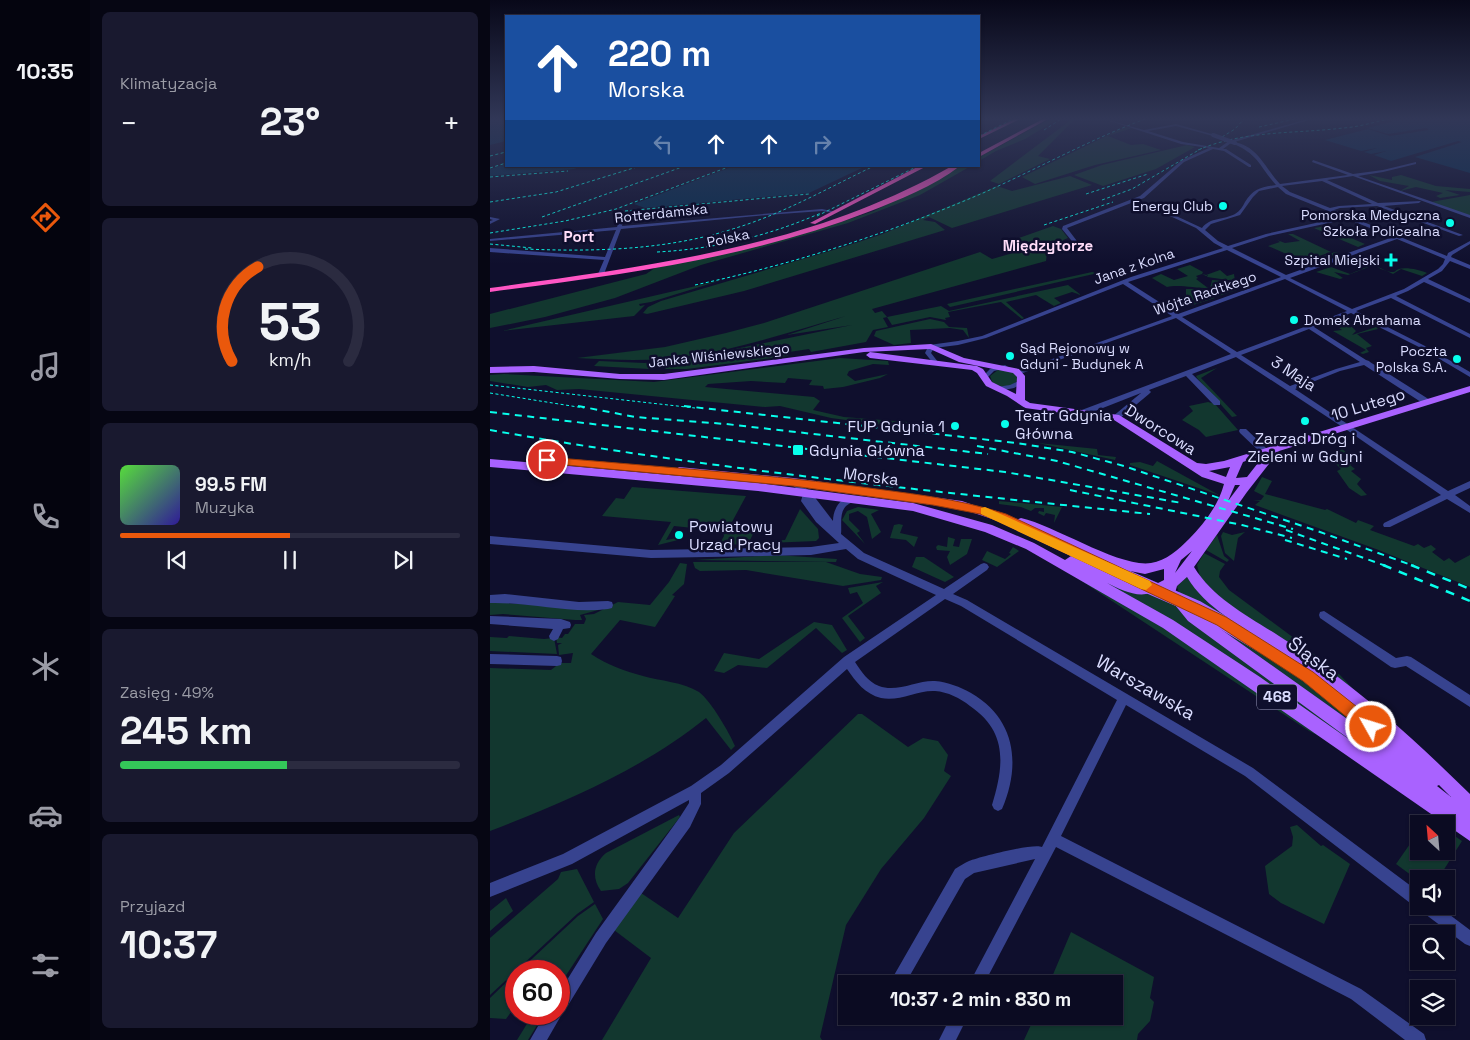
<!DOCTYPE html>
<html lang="pl">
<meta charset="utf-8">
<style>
body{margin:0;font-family:"Space Grotesk",sans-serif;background:#19192f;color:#f1f3f6;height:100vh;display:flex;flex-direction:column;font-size:19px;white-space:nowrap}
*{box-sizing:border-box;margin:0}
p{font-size:16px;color:#9a9ba5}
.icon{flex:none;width:28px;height:28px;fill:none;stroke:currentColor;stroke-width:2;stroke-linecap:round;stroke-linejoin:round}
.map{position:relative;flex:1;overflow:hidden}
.details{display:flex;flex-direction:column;gap:12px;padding:12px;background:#060613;width:400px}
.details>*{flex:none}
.banner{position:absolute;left:15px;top:15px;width:475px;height:152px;border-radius:0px;box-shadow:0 1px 4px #0004,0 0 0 1px #2b2b40;background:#1a4fa0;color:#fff;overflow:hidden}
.needle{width:32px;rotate:334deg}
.buttons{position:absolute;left:920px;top:815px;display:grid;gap:10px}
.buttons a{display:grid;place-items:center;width:45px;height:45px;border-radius:0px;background:#0b0b22;box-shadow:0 1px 4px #0004,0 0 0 1px #2b2b40;font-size:25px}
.speed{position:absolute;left:15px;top:960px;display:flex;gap:10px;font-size:25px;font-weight:700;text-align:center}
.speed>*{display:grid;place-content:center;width:65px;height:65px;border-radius:50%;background:#0b0b22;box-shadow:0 1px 4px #0004,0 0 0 1px #2b2b40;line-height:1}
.speed .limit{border:8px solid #d22;background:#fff;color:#111}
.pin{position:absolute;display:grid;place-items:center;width:42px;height:42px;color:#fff;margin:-21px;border:2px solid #fff;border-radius:50%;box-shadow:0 1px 5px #0007}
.me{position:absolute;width:55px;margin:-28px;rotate:309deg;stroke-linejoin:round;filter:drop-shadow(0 0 4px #0008)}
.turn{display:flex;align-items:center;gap:18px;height:105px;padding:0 20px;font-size:22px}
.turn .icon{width:65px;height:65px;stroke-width:2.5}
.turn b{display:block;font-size:35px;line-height:42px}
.lanes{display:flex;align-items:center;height:48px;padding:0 20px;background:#0003;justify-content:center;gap:25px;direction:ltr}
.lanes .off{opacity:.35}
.big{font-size:38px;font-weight:800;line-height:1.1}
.details .tile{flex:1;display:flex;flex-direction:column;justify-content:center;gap:8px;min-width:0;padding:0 18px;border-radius:8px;background:#19192f}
.details .dial{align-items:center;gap:0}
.dial svg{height:130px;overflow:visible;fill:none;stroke:#2b2b40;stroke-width:7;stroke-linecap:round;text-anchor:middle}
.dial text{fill:#f1f3f6;stroke:none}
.song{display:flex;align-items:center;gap:15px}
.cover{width:60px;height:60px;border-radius:8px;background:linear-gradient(135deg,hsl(110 70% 55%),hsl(250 70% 35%))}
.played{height:5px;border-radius:2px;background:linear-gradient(90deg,#ea580c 50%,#2b2b40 50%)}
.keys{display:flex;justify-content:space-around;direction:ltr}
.heat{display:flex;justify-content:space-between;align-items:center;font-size:28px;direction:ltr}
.charge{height:8px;border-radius:4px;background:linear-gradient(90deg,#34c759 49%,#2b2b40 0)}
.trip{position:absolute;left:348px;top:975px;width:285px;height:50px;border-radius:0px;background:#0b0b22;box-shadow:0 1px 4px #0004,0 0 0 1px #2b2b40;font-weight:800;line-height:50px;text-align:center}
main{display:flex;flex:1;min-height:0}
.dock{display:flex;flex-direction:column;width:90px;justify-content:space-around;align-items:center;background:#04040e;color:#9a9ba5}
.dock .icon{width:35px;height:35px}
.dock .active{color:#ea580c}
.dock b{font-size:22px;color:#f1f3f6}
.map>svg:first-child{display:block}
</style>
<main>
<nav class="dock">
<b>10:35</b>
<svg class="icon active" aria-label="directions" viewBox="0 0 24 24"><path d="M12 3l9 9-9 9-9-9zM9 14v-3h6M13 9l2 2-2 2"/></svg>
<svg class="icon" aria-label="music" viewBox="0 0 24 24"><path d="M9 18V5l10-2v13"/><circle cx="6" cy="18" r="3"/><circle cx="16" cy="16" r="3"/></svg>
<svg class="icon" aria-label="phone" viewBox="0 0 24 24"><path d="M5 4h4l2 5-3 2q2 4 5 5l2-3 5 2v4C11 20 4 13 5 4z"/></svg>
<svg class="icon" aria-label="climate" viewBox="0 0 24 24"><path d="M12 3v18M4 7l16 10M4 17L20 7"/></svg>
<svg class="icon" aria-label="car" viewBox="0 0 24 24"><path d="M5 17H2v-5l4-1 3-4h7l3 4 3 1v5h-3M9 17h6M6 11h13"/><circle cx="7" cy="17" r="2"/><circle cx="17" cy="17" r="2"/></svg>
<svg class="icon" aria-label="filters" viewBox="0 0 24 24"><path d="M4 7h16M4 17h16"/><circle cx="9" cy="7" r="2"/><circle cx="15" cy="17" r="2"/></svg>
</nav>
<section class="details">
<div class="tile"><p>Klimatyzacja</p>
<div class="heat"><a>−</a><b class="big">23°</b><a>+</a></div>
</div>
<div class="tile dial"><svg viewBox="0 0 100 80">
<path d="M14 69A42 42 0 1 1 86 69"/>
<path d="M14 69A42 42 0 0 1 30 11" stroke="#ea580c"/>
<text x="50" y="56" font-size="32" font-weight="700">53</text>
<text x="50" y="72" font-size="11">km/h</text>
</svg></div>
<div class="tile">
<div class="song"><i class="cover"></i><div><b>99.5 FM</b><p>Muzyka</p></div></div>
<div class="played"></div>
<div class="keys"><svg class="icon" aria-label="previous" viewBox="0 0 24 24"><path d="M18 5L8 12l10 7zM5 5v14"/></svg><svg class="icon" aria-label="pause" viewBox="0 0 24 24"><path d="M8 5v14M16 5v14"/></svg><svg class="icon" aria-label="next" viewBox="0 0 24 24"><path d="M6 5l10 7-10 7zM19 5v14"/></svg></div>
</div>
<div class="tile"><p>Zasięg · 49%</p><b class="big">245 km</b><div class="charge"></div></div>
<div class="tile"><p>Przyjazd</p><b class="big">10:37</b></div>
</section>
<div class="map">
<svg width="980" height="1040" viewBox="0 0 980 1040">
<rect width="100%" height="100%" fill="#0f0f2d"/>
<path fill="#12372f" d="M560,119H568L535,139L506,151L489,161V157Z
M582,119H585L548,156L560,159L509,184L500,181Z
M635,127L642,128L618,136L641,145L653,144L671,150L605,165L545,184L532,177Z
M697,145L705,147L666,169L613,186L584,175L612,165Z
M471,166H481L430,195L358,223L211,265L125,298L55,317L0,328V314L156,274L165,268L271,245L333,228L384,211Z
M879,175L902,180V177L911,175L946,186L980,189V192L955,190L970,195L950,198L946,196L953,193L926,187L910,191L919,186L890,181Z
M580,176L602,185L462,228L439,217L433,220L445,222L455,230L254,291L157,314L153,313L158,307L171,301L350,248L390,235L507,186L522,191Z
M980,195V216L941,202Z
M563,226L571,229L578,238L573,240V247L560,244L561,247L555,248L568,252L557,253L556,261L382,309L385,313L392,311L397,317L451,306L459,311L578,285L591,295L582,292L564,298L571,303L564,306L546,295L516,302L534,318L532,319L511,302L458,312L460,317L455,318L456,320L440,317L402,325L397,317L393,318L398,327L383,330L376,342L321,352L319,349L299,352L298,356L197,369H175L176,367H162L159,369L104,366L109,361L154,363L192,360L362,325L297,335L356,316C306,330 256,347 205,355C166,362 127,360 87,358L175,347L236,333L274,323L490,252L502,259L523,253L512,244Z
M836,226L845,231L852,228L869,236L861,238L875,244L868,247L835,233L838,231L833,232L824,228Z
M798,234H803L841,252L820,259L821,260L845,252L849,253L817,265V263L778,246L790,242L787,240L795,243L810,241Z
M700,265L713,272L712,274L716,275L730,270L737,276L744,274L745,281L717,277L718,275L716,276L712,274L706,276L708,278L706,279L718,288C705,288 687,284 677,287L662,278L671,274L684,280L698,276L687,269Z
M881,265C888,267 894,271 901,272C908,272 903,271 909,269C917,267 930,270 937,273L932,276L911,269L903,274L884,265L858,275L844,272L853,278L850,279L826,272L841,267L860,274Z
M602,272L608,273L460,307L457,304Z
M232,280L161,302L149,304L150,306L155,305L144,316L12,331Z
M722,280L745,282L746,284L741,282L734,284V286L742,291L750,289L726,297L719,293Z
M696,289H718V291L714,289L705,293L714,299L720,295L725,298L700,306L696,305Z
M440,319L454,322L459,327L477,328L479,338L473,330L460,328L420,330L421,343L404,345L384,336L386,331Z
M860,325L866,331L862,335L886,327L888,329L867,334L882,346L876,348L879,352L873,354L870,353L876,350L843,331L852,330L849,328Z
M350,358L398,361L399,365L383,364L359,371L357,375L365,381L398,374L390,378L353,387L334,389L333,386L319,385L322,380L298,378L295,383L261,381L218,384L215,387L324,397L330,401L323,410L354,417L418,422L416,428L341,418L290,406L275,407L89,389L67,390L56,385L38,387L0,381V375L14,374L164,382Z
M727,368L711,378L747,416L742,417L707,378L706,376Z
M508,370L521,371L527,375V381C521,388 511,387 503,384L500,376Z
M718,402L725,404L748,430L716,437L709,430L692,420L703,411L699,406Z
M548,443L607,449L608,455L626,457L625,460Z
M852,449L868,461L860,465L865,469L861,471L871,479L867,484L877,495L871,496L859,488L847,471L851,469L842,460L852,457L848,452Z
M667,461L729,495L640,465V463L650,462L663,466Z
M772,477L782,481L775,494L835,510L837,509L866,523L868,520L884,526L880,530L924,546L928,544L934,548L941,545L946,549L942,552L954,561L959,558L965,563L980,555V587L886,549L765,505L770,501H763L771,500L774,496L764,491Z
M142,487L256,496L242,522L268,524L258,544L229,545L234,536L232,529L227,528V526L204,524L203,528L184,526L176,540L193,537L192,539L168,545L181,522L112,516L126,498L134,499Z
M509,501L572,507L564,523L565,515L556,513L554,516L548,513L549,511L554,512V508H545L541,511L531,507L509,504Z
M368,507L389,510L381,514L391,532L382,539L377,517L368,511L359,514V520L370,531L367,533L375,544L352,520L357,511Z
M310,509L328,529L329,538L326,541L278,543L279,541L295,540Z
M409,524L413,525L410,533L428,537L424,547L416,540L400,538L404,525Z
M733,532L742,535L755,532L748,538L744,561L735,553L731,536Z
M727,535L734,556L739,560L737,562L716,550Z
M458,537L465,539L463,546L469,547L471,539H482L477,554L460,565L457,557L460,551L447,550L446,547L448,545L457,547Z
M523,547L529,551L507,567L492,560L497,551L515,559L521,554L519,553Z
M714,553L735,564L730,571L729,577L739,590L808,641L850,675L867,693L737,604L710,577L707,565Z
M286,555L347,559L346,562L205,560Z
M426,557H434L464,577L455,582L422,567Z
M203,562H336L370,574L392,577L391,580L353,586L256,570L210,571L205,568Z
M190,563L197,564L194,584L182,595L185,596L165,627L130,620L101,654C118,665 134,671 153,676C170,681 193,682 209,692C221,701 239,732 245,746L241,750L216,718C153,769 75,802 0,831V668L61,670L70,663H81L83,653L69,655L68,645L72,643H67L66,637L72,638L75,634H78L85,624H94L96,619L94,615L104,614L128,602L160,605L179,582Z
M584,576L671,625L850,747L819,731Z
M697,577L801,670L899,748L724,626L689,593L687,586Z
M607,578L687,603L928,788Z
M393,582L386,586L391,593L358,616L375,638L370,642L352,618L373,603L367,592L360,594L358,588Z
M0,602L112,609L90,615L92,620H85L13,614L0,615Z
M324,622L342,625L357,650L352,653L326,628L277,668L248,665L234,673L224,671L234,653L269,659Z
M19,636L54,639L64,638L67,654L0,651V637L17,638Z
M368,714H372L418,747L433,738L448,741L458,755L454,771L461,776L434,818L391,869L356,925L330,1037L332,1040H112L161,958L124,930L151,893L188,918L244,833Z
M189,815L190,817L138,883L129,889L111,891C101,877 104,863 116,853Z
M807,825L831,846L833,845L860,864L834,924L791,903L779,894L775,866L802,846L803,837L800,827Z
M956,830L972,841L948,879H929V881L906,864L929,831V851H956Z
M87,869L104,902L87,914L0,995V938L68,879L71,872Z
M16,898L23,911L0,931V911Z
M105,904L113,919L73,980L69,977V971H29L88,916Z
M581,932L664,977L660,998L664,1002L660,1021L648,1034L647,1040H534L545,1016H624V984H559Z
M26,973V1005L16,1019L0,1018V998Z
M43,1014H54L38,1040H27Z"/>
<path fill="#072d4e" d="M0,119H16V141L0,145Z
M913,119H980V173L925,157L972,142L968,141L901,161L884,155L896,151L881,154L874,152L887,148L871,151L835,140L878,129L900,136L939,130L936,128L898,134L877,128Z
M16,164V166H92L84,169L0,176V169Z
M244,166H376L319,193L155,208L144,204Z"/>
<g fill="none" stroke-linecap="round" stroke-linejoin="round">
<path fill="#37438f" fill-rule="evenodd" d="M614,119L654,130L686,124L725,135L723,136L686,126L658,131L693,142L729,148L739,141L818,119H822L741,143L733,149H736L761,165V167H759L734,151L723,149L694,162L654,198L577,228L593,249L590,251L572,229L573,226L650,196L692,160L719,148L691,144Z
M744,142C768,146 775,168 790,184L858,175L822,162L823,160L863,174L893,170L926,162V164L893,172L868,176L980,215V218L863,176L837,180L888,203L931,201L929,203L894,206L973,235L969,236L887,206L850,208L844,210L957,256L958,253L980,241V244L962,255L961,257L980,265V269L960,261L952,271L938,279L980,299V303L934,282L918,291L906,296L980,334V338L901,298L866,311L935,346L980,372V377L931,348L861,313L824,327L876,360L879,361L880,362L940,400V404H934L874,365L850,371L805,389L958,491L980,481V488L965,495L980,506V513L957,499L900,527H894L893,525L894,523L951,495L854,428L746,357L702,374L730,401V405H724L696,376L659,390L661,392L659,394L629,419H626L622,417L651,393L595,415H589V411L741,354L686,318L530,374H526V372L682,316L633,284L496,338L468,345L444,348L441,353L448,362L447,363H443L435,353L439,345L468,341L492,336L641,277L733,248L724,243L706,228L680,216L684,215L712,228C720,217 734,220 745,214C750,211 753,206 755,202C763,189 771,187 786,185C769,166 769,155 744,144ZM832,181L882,204L849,206L840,208L800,192L792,186ZM788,187L796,194L853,217L776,234L738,246L728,241L715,230L721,224L750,215L763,197L769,191ZM857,219L903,237L796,275L742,248L779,236ZM907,239L955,259L953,264L948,269L914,289L862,309L800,278ZM737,250L791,277L688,314L638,282ZM795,279L857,311L747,352L692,317ZM819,329L870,362L846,369L800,386L751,355Z
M332,209L346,212L344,213L332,211L277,215L131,229L114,274L111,276L108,274L114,260L0,252V248L115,257L126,230L0,241V239L127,227L131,217L133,216L135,217L132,226Z
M0,217L10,219L0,224V221L3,220L0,219Z
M515,365L518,367L517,368L504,371L496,379H492L491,378L500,369Z
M531,380L533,381V383L524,388L509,391L506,389L507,387L520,385Z
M750,429H756L776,448L777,450L776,452H770L750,433L749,431Z
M303,479L320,491L343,521C343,509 351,495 365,497L366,499C363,502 360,503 356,506C349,513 352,525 351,534L374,553L454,589L491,564L494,563L497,564L499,567L497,570L463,594L477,600L763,768L929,892V906H948L980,930V946L975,944L931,911L930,908L924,906L755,776L636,705L571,836L871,989L934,1034L936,1040H915L861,999L566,847L494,984H479L545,859L484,873L475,879L415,984H399L465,869C470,866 474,863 479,861C490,857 543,843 552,847L627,700L471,606L455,599L365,662C371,671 378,682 389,686C407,693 427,680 445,681C458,682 470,687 481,693C526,719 531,765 512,809L508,811L504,809L502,805C514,765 518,732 480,706C470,698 458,692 445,691C427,690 409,702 391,698C375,694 366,682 357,669L239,773L211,793V804L200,827L116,943L74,1012L72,1014L57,1040H40L55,1014H69V993L106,933L190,817L199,803V800L82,864L0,897V883L73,854L201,786L231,765L354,657L446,595L368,559L356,549L321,555L161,558L0,544V536L161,550L321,547L349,543L326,522L311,501L313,494L299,482Z
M15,594L89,602L118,601L122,602L123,605L122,608L118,609C78,614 40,602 0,603V595Z
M834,611L906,658L917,656L921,657L980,695V707L916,666L905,668L901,667L830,618L829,615L830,612Z
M0,616L71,619L80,622L81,625L80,628L73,629L68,639L64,641L60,639L59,636L63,629L0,624Z
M0,654L67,656L71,657L72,661L71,665L67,666L0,664Z
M461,1016H478L466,1040H449Z"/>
<path fill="#a962ff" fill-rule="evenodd" d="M441,344L474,358L529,369L535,376V400L540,403L629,415L707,463L716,464L734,461L980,386V392L789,451L757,492L704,567C724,599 758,616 789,636C805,646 821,657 836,668C888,706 934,749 980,794V841L673,628L536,549L495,532L423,511L268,491L0,467V459L268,483L423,503L502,525L544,543L575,560L581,556L508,521L472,509L303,486L189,475L184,471L189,467L303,478L472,501L526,520L531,518C566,526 630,568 661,563C676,561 689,549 699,539C714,524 729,504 734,484L712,477L624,420L535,408L517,396L496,386L487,373L482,370L380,358L376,355L380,352L487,366L493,369L502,382L526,394L527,377L523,373L469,362L440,349L374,352L174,380L130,379L44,372L0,373V367L44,366L130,374H174L374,348ZM775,454L757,477L746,478L753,462ZM740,467L736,477L719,471ZM745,485H750L738,501ZM702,551L685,573L691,560ZM630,569L655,574L674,569V580L668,583L666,587L668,591L672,592L676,591L681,594L685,593L687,586L697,577C716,609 753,627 784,647L779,649L777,653L779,657L813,681L877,733L708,613C701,607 696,598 686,601L685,605L698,621L870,747L770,677L683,620L617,583C629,589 647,598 660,593L662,589L660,585L636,581L627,576L631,572ZM949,785L961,797L947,786Z"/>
<path fill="#ff56c4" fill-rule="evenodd" d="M525,119H530L489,139V136Z
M553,119H558L489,157V153Z
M429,166H437L325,224L320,223Z
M462,166H470C444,186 409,200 378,212C257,259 128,275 0,292V288C159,266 321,247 462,166Z"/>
<path stroke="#07ffec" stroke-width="1" stroke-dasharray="3 2.5" stroke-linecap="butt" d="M769,127L805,119
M554,130L571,119
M489,136L523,119
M732,137L745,129L754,119
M708,150C755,130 803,134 853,128C869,127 884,122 899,119
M0,156L16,152
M0,168L16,163
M0,177L78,171
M596,194L658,174
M612,200L642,189L714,147
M0,202L66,192L150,166
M135,211L319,194
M327,216L428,166
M52,217L195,166
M554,225L623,202
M0,233L75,221L126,209L241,166
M0,244L42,248
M35,249C107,252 180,250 249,227C296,212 340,187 384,166
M167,252C225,249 278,236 331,213
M205,285C304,264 400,233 493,193C547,169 599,140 655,119
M0,385L205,408
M0,393L94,408"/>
<path stroke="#07ffec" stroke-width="2" stroke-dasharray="7 5.5" stroke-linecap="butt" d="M88,406L145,417L236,424L498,454
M194,406L527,443L582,452L634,466L830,532L924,566
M0,412L515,472L692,503
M0,430C219,469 439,491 660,514
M487,446L567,461L803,529
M580,490L752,525L802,538
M796,530L896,566
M795,540L857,559"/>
<path stroke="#07ffec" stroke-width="2.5" stroke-dasharray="9 8" stroke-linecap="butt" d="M893,565L980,601
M921,565L980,589"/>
<path stroke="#37438f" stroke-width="4" d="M723,135L745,143"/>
<path stroke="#a962ff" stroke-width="14" d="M625,572L708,608L784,653"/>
</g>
<linearGradient id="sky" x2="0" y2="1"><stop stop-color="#080819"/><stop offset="0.45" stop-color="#313757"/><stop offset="1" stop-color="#313757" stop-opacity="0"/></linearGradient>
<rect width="980" height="264" fill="url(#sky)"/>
<path fill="#ea580c" stroke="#983908" d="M57,457C159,466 262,473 364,486C415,493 467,498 516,514L736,617L823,672L886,722L888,727L886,733L881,735L876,733L813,681L727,625L508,521L490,514L443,505L303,486L54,463L52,460Z"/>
<path fill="#f59e0b" d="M495,507L660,581L662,585L656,590L651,589L491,514V508Z"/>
<g fill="#07ffec" stroke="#0f0f2d" stroke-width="2">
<circle cx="733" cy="206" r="5"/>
<circle cx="960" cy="223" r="5"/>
<path d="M898.5 252.5h5v5h5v5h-5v5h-5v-5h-5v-5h5z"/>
<circle cx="804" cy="320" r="5"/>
<circle cx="520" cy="356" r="5"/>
<circle cx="967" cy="359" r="5"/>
<circle cx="815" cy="421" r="5"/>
<circle cx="515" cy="424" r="5"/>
<circle cx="465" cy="426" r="5"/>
<rect x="302" y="444" width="12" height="12" rx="2.5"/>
<circle cx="189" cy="535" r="5"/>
</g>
<g text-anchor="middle" stroke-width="5" stroke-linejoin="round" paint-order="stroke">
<g font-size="14" fill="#dbddff" stroke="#0f0f2d" text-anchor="end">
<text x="723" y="211">Energy Club</text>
<text x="950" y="220">Pomorska Medyczna<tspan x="950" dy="16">Szkoła Policealna</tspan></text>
<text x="890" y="265">Szpital Miejski</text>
<text x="814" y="325" text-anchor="start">Domek Abrahama</text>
<text x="530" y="353" text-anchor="start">Sąd Rejonowy w<tspan x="530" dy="16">Gdyni - Budynek A</tspan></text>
<text x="957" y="356">Poczta<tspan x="957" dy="16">Polska S.A.</tspan></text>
</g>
<g font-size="14" fill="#dbddff" stroke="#0f0f2d">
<text transform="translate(171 213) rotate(-6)" y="5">Rotterdamska</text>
<text transform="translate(238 238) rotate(-12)" y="5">Polska</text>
<text transform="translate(644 266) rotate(-19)" y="5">Jana z Kolna</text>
<text transform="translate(715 293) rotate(-19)" y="5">Wójta Radtkego</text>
<text transform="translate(229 355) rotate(-6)" y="5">Janka Wiśniewskiego</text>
</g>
<g font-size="15" font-weight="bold" fill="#ffddf9" stroke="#0f0f2d">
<text x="89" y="242">Port</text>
<text x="558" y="251">Międzytorze</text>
</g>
<rect fill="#0f0f2d" stroke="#9e9fc0" stroke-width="1" x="767" y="684.5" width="40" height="25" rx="4"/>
<g font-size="15" font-weight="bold" fill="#dbddff">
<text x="787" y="702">468</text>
</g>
<g font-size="16" fill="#dbddff" stroke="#0f0f2d">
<text transform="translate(804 373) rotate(33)" y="6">3 Maja</text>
<text transform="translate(878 404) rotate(-17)" y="6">10 Lutego</text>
<text transform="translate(671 429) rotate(32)" y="6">Dworcowa</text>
<text transform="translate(381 476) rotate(7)" y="6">Morska</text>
</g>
<g font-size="16" fill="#dbddff" stroke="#0f0f2d" text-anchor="start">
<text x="525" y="421">Teatr Gdynia<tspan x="525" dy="18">Główna</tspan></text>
<text x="455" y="432" text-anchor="end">FUP Gdynia 1</text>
<text x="815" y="444" text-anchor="middle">Zarząd Dróg i<tspan x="815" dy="18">Zieleni w Gdyni</tspan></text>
<text x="319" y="456">Gdynia Główna</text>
<text x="199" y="532">Powiatowy<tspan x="199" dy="18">Urząd Pracy</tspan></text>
</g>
<g font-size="19" fill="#dbddff" stroke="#0f0f2d">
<text transform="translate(824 658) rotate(37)" y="7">Śląska</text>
<text transform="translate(656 687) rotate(30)" y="7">Warszawska</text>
</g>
</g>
</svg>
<div class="buttons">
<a><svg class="needle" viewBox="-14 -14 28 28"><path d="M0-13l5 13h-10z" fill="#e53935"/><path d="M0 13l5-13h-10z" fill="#9a9ba5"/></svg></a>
<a><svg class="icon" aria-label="sound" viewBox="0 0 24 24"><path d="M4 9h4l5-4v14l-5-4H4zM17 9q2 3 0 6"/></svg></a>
<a><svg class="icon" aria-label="search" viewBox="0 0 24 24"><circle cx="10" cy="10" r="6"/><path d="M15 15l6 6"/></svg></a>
<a><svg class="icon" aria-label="layers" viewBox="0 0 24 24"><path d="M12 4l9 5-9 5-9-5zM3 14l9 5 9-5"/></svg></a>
</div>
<div class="speed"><div class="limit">60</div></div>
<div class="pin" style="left:57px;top:460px;background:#d93025"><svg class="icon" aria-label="arrive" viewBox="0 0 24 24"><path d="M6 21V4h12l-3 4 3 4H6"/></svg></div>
<svg class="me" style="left:881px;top:727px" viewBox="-20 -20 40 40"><circle r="17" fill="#ea580c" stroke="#fff" stroke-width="3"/><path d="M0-11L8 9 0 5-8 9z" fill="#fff"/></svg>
<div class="trip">10:37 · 2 min · 830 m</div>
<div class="banner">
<div class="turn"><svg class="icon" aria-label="ahead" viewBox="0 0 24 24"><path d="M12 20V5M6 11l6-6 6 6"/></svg><div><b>220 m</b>Morska</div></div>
<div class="lanes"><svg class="icon off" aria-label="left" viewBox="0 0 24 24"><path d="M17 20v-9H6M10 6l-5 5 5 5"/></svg><svg class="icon" aria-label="ahead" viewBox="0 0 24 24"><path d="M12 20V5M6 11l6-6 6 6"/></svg><svg class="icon" aria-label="ahead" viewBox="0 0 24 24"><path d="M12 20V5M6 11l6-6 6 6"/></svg><svg class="icon off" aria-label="right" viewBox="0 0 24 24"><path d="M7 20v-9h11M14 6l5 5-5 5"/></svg></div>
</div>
</div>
</main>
